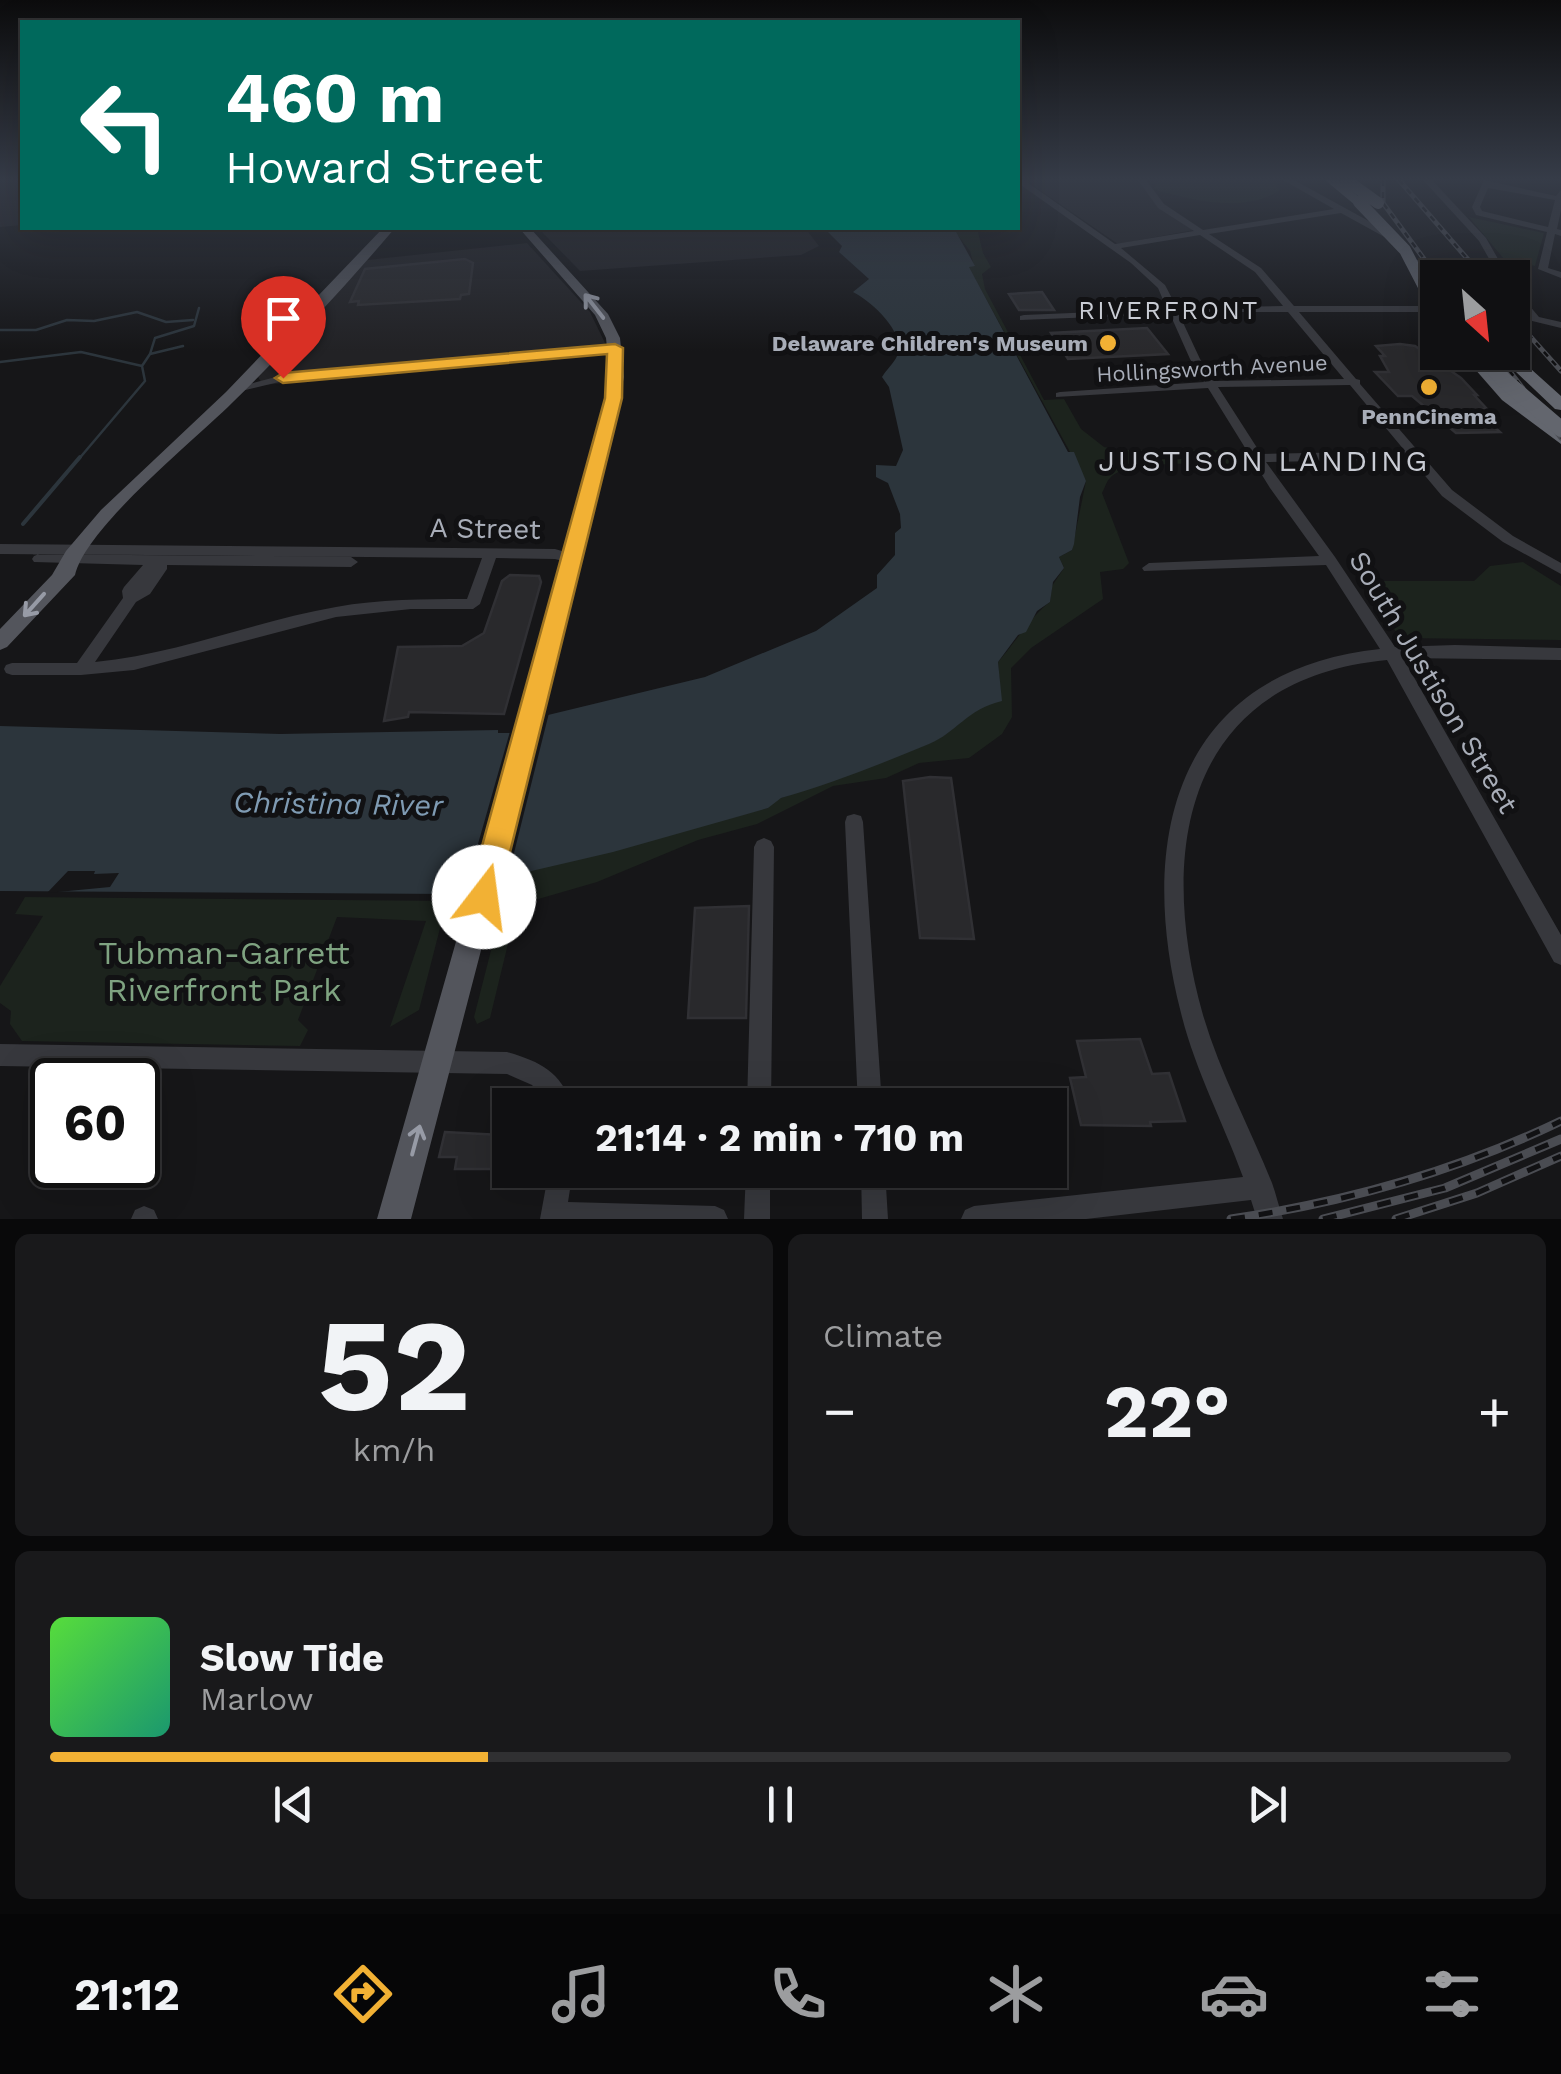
<!DOCTYPE html>
<meta charset="utf-8">
<style>
body{margin:0;font-family:"Work Sans",sans-serif;background:#19191b;color:#f1f3f6;height:100vh;display:flex;flex-direction:column;font-size:38px;white-space:nowrap}
*{box-sizing:border-box;margin:0}
p{font-size:32px;color:#9c9d9f}
.icon{flex:none;width:55px;height:55px;fill:none;stroke:currentColor;stroke-width:2;stroke-linecap:round;stroke-linejoin:round}
.map{position:relative;height:1219px;overflow:hidden}
.side{display:flex;flex-direction:column;gap:15px;padding:15px;background:#09090a;flex:1}
.side>*{flex:none}
.banner{position:absolute;left:20px;top:20px;width:1000px;height:210px;border-radius:0px;box-shadow:0 10px 40px #0002,0 0 0 2px #303032;background:#00695c;color:#fff;overflow:hidden}
.needle{width:65px;rotate:153deg}
.buttons{position:absolute;left:1420px;top:260px;display:grid;gap:20px}
.buttons a{display:grid;place-items:center;width:110px;height:110px;border-radius:0px;background:#101012;box-shadow:0 10px 40px #0002,0 0 0 2px #303032;font-size:50px}
.speed{position:absolute;left:30px;top:1058px;display:flex;gap:20px;font-size:50px;font-weight:700;text-align:center}
.speed>*{display:grid;place-content:center;width:130px;height:130px;border-radius:50%;background:#101012;box-shadow:0 10px 40px #0002,0 0 0 2px #303032;line-height:1}
.speed .limit{border:5px solid #111;border-radius:15px;background:#fff;color:#111}
.pin{position:absolute;display:grid;place-items:center;width:85px;height:85px;color:#fff;margin:-102px -42px;border-radius:50% 50% 50% 0;rotate:-45deg;box-shadow:0 0 10px #0007}
.pin .icon{rotate:45deg}
.me{position:absolute;width:110px;margin:-55px;rotate:15deg;stroke-linejoin:round;filter:drop-shadow(0 0 8px #0008)}
.turn{display:flex;align-items:center;gap:35px;height:210px;padding:0 40px;font-size:45px}
.turn .icon{width:130px;height:130px;stroke-width:2.5}
.turn b{display:block;font-size:70px;line-height:85px}
.big{font-size:75px;font-weight:700;line-height:1.1}
.side .card{flex:1;display:flex;flex-direction:column;justify-content:center;gap:15px;min-width:0;padding:0 35px;border-radius:15px;background:#19191b}
.side .dial{align-items:center;gap:0}
.dial b{font-size:130px;line-height:1}
.song{display:flex;align-items:center;gap:30px}
.cover{width:120px;height:120px;border-radius:15px;background:linear-gradient(135deg,hsl(110 70% 55%),hsl(160 70% 35%))}
.played{height:10px;border-radius:5px;background:linear-gradient(90deg,#f2b134 30%,#303032 30%)}
.keys{display:flex;justify-content:space-around;direction:ltr}
.heat{display:flex;justify-content:space-between;align-items:center;font-size:55px;direction:ltr}
.side .tiles{flex:1;display:grid;gap:15px;grid-template-columns:1fr 1fr}
.card:last-child{grid-column:span 2}
.trip{position:absolute;left:492px;top:1088px;width:575px;height:100px;border-radius:0px;background:#101012;box-shadow:0 10px 40px #0002,0 0 0 2px #303032;font-weight:700;line-height:100px;text-align:center}
.dock{display:flex;height:160px;justify-content:space-around;align-items:center;background:#060607;color:#9c9d9f}
.dock .icon{width:70px;height:70px}
.dock .on{color:#f2b134}
.dock b{font-size:45px;color:#f1f3f6}
.map>svg:first-child{display:block}
</style>
<div class="map">
<svg width="1561" height="1219" viewBox="0 0 1561 1219">
<rect width="100%" height="100%" fill="#161618"/>
<path fill="#222225" d="M0,180H22V225L0,227Z
M1025,180H1139L1157,206L1194,230L1118,244Z
M582,228H805L819,246L801,255L580,271L542,232Z
M527,243L590,312L605,343L601,352L263,385L258,377L367,260Z"/>
<path fill="#1c231d" d="M1158,180H1272L1280,190C1246,214 1189,200 1153,189Z
M1469,217L1544,233L1535,266L1504,259Z
M952,228H977L983,253L991,267L982,274L985,289L1044,400L1064,399L1081,429L1104,447L1121,450H1222L1231,464C1206,465 1126,459 1110,478C1106,482 1105,488 1102,493L1129,563L1123,569L1100,572L1103,599L1031,648L1011,668L1012,717L1002,734L969,758L919,763L886,778L833,786L757,824L698,840L597,882L528,902L515,915L490,1018L477,1024L474,1017L510,876L768,808L773,801C824,782 877,765 928,744C956,733 965,710 1001,700L998,662C1013,645 1034,613 1050,602L1052,586L1064,568L1059,557L1072,550L1086,481L968,266H974L970,251Z
M1523,562L1561,586V640L1400,638L1363,581H1474L1490,566Z
M25,897L447,901L419,1010L390,1027L426,921L337,917L298,1020L308,1030L300,1046L22,1041L10,1024L11,1011L0,1003V986L43,916L15,914Z"/>
<path fill="#2c353c" d="M824,228L955,230L975,266L969,267L1068,452H1074L1086,481L1080,497L1074,544L1072,550L1059,557L1064,568L1053,582L1050,602L1037,611L1026,632L1018,635L998,662L1002,701C967,709 956,733 929,744C881,764 830,784 781,798L768,808L613,852L510,876L455,882L449,894L0,891V726L280,734L498,730V733H543L548,715L705,677L816,631L877,588V575L895,555V533L901,528L900,514L888,483L876,477V465L896,466L903,450L889,387L882,377C886,370 894,363 897,356C907,333 871,301 853,292L869,279L839,252L842,246Z"/>
<path fill="#161618" d="M550,709L507,881L466,886L511,728H539L544,713Z
M68,871H95L94,874L119,873L110,887L47,893Z"/>
<g fill="none" stroke-linecap="round" stroke-linejoin="round">
<path stroke="#2c353c" stroke-width="2.5" d="M0,330H36L67,320L94,321L137,312L166,322L193,320
M150,354L155,338L194,326L199,308
M0,362L81,352L142,366
M78,460L145,381L142,366L150,354L183,346"/>
<path stroke="#2c353c" stroke-width="4" d="M23,524L80,457"/>
</g>
<path fill="#29292c" stroke="#303034" stroke-width="2.5" d="M465,259L473,263L469,294L461,295L460,299L358,305L359,301L350,302L365,269Z
M1042,292L1054,310H1019L1009,294Z
M1147,328L1168,354L1068,359L1051,333Z
M1400,344L1415,346L1461,378L1477,395H1474L1487,409H1481L1492,420H1487L1500,432L1456,433L1412,396H1398L1375,372H1389L1380,356H1385L1376,346Z
M510,575L539,576L541,582L504,714L409,712L408,717L384,721L398,647L462,646L484,633L502,581Z
M930,777L951,778L974,939L920,938L903,781Z
M749,906L746,1018H688L695,908Z
M1140,1039L1152,1074L1169,1073L1185,1121L1150,1122L1151,1126L1081,1125L1070,1078L1086,1077L1077,1041Z
M445,1132L500,1135L498,1145L509,1144L504,1169H455L457,1157H439Z"/>
<g fill="none" stroke-linecap="round" stroke-linejoin="round">
<path fill="#37383d" fill-rule="evenodd" d="M1018,180H1024L1115,244L1194,231L1158,208L1138,180H1146L1164,204L1203,230L1334,209L1283,180H1294L1396,236V240H1390L1341,213L1209,234L1261,268L1294,306H1438V312H1299L1356,379L1360,380V384L1452,490L1513,536L1561,563V574L1503,542L1442,496L1411,459L1266,462L1335,557L1395,647L1455,645L1561,648V660L1403,658L1561,935V965L1554,962L1387,660C1186,679 1156,849 1203,1015C1220,1073 1250,1128 1272,1183C1276,1194 1279,1207 1283,1219H1257L1251,1200L1086,1219H961L965,1210L974,1206L1243,1177C1223,1122 1195,1070 1181,1013C1136,839 1175,671 1380,649L1326,565L1144,571L1142,568L1149,563L1319,556L1270,488L1208,388L1056,397V393L1060,392L1204,382L1190,359L1170,314L1020,320V316L1024,315L1167,309L1158,288L1131,263L1018,183ZM1200,235L1255,272L1283,306L1177,308L1165,285L1121,248ZM1225,312H1288L1344,379L1214,381L1200,359L1179,314ZM1350,385L1405,451L1261,454L1218,387Z
M1423,180H1432L1486,238L1509,278H1500L1479,241Z
M1484,180L1556,196L1561,190V210L1557,229L1561,230V236L1555,234L1548,268L1561,272V278L1538,269L1547,232L1476,215L1472,207ZM1488,188L1555,200L1548,227L1482,211L1480,207Z
M1413,260H1419L1438,285V296L1413,264Z
M1512,285L1539,317L1561,322V328L1512,316V310L1526,314L1512,295Z
M615,345L620,348L619,350L283,381L237,392L231,389L283,375Z
M0,544L555,549L579,556L581,559L574,564L555,559L496,558L480,604L473,609H411L336,617L134,670L81,675H12L6,673L4,669L6,665L12,663H77L123,598L122,591L124,587L143,565L34,562L32,559L34,556L39,554L351,557L358,562L351,567L167,565V569L150,594L136,602L95,662C177,654 255,621 336,607C379,599 424,599 467,599L482,558L0,554Z
M854,814L861,816L863,822L882,1105H858L845,822L847,816Z
M764,838L771,841L774,847L771,1105H747L754,847L757,841Z
M0,1044L507,1052C541,1062 559,1071 573,1105H549L532,1085L507,1074L0,1066Z
M549,1170H573L568,1202L715,1206L724,1210L728,1219H540Z
M746,1170H770V1219H744Z
M861,1170H885L888,1219H862Z
M144,1206L154,1210L158,1219H131L135,1210Z"/>
<path fill="#53555c" fill-rule="evenodd" d="M383,228H395C344,288 289,347 233,402C193,442 87,526 75,575L7,647L0,650V629L52,575L66,551L101,510L226,392Z
M519,228H530L608,314L620,338L624,377L583,559L411,1219H377L565,559L610,377L606,338L595,315Z"/>
<path fill="#63666e" fill-rule="evenodd" d="M1325,180H1339L1365,202L1355,205Z
M1460,352H1477L1514,392L1561,430V444L1502,400Z
M1495,352H1512L1561,396V410L1555,409Z"/>
<g stroke="#4a4c52" stroke-width="5">
<path id="rail-far1" d="M1383,180V203L1438,278
M1399,180L1484,278
M1512,316L1561,371
M1495,352L1561,438"/>
</g>
<g stroke="#4a4c52" stroke-width="9">
<path id="rail" d="M1231,1219C1347,1202 1455,1172 1561,1121
M1323,1219L1445,1188L1561,1139
M1396,1219L1477,1193L1561,1156"/>
</g>
<use href="#rail-far1" stroke="#111113" stroke-width="2.5" stroke-dasharray="6" stroke-linecap="butt"/>
<use href="#rail" stroke="#111113" stroke-width="5" stroke-dasharray="14" stroke-linecap="butt"/>
<path stroke="#63666e" stroke-width="12" d="M1346,180L1378,203
M1359,202L1405,250L1433,304"/>
<path stroke="#63666e" stroke-width="16" d="M1432,302L1438,312
M1479,352L1504,380L1561,429"/>
</g>
<defs><path id="oneway-shaft" d="M-6 0H5M1.5-3L5.5 0L1.5 3" fill="none" stroke-width="1.6" stroke-linecap="round" stroke-linejoin="round" transform="scale(2.5)"/></defs>
<g stroke="#979ba6">
<use href="#oneway-shaft" transform="translate(594 306) rotate(-128)"/>
<use href="#oneway-shaft" transform="translate(34 605) rotate(132)"/>
<use href="#oneway-shaft" transform="translate(416 1140) rotate(-75)"/>
</g>
<linearGradient id="sky" x2="0" y2="1"><stop stop-color="#0c0c0d"/><stop offset="0.51" stop-color="#363c48"/><stop offset="1" stop-color="#363c48" stop-opacity="0"/></linearGradient>
<rect width="1561" height="351" fill="url(#sky)"/>
<path fill="#f2b134" stroke="#9d7322" stroke-width="2.5" d="M615,344L623,348L622,398L499,897L494,907L484,911L473,907L468,897L605,398L607,354L283,383L275,378L283,373Z"/>
<g fill="#f2b134" stroke="#111113" stroke-width="4">
<circle cx="1108" cy="343" r="10"/>
<circle cx="1429" cy="387" r="10"/>
</g>
<g text-anchor="middle" stroke-width="10" stroke-linejoin="round" paint-order="stroke">
<g font-size="22" font-weight="bold" fill="#a8adb8" stroke="#111113" text-anchor="end">
<text x="1088" y="351">Delaware Children's Museum</text>
<text x="1429" y="424" text-anchor="middle">PennCinema</text>
</g>
<g font-size="22" fill="#a8adb8" stroke="#111113">
<text transform="translate(1212 368) rotate(-3)" y="8">Hollingsworth Avenue</text>
</g>
<g font-size="25" letter-spacing="2.5" fill="#c9ccd4" stroke="#111113">
<text x="1169" y="319">RIVERFRONT</text>
</g>
<g font-size="28" fill="#a8adb8" stroke="#111113">
<text transform="translate(485 528) rotate(1)" y="10">A Street</text>
<text transform="translate(1434 682) rotate(59)" y="10">South Justison Street</text>
</g>
<g font-size="30" letter-spacing="2.5" fill="#c9ccd4" stroke="#111113">
<text x="1264" y="471">JUSTISON LANDING</text>
</g>
<g font-size="30" font-style="italic" fill="#7f9bb3" stroke="#111113">
<text transform="translate(338 804) rotate(1)" y="10">Christina River</text>
</g>
<g font-size="32" fill="#7fa381" stroke="#111113">
<text x="224" y="964">Tubman-Garrett<tspan x="224" dy="37">Riverfront Park</tspan></text>
</g>
</g>
</svg>
<div class="buttons">
<a><svg class="needle" viewBox="-14 -14 28 28"><path d="M0-13l5 13h-10z" fill="#e53935"/><path d="M0 13l5-13h-10z" fill="#9c9d9f"/></svg></a>
</div>
<div class="speed"><div class="limit">60</div></div>
<div class="pin" style="left:283px;top:378px;background:#d93025"><svg class="icon" aria-label="arrive" viewBox="0 0 24 24"><path d="M6 21V4h12l-3 4 3 4H6"/></svg></div>
<svg class="me" style="left:484px;top:897px" viewBox="-20 -20 40 40"><circle r="19" fill="#fff"/><path d="M0-13L10 11 0 6-10 11z" fill="#f2b134"/></svg>
<div class="trip">21:14 · 2 min · 710 m</div>
<div class="banner">
<div class="turn"><svg class="icon" aria-label="left" viewBox="0 0 24 24"><path d="M17 20v-9H6M10 6l-5 5 5 5"/></svg><div><b>460 m</b>Howard Street</div></div>
</div>
</div>
<section class="side">
<div class="tiles">
<div class="card dial"><b>52</b><p>km/h</p></div>
<div class="card"><p>Climate</p>
<div class="heat"><a>−</a><b class="big">22°</b><a>+</a></div>
</div>
<div class="card">
<div class="song"><i class="cover"></i><div><b>Slow Tide</b><p>Marlow</p></div></div>
<div class="played"></div>
<div class="keys"><svg class="icon" aria-label="previous" viewBox="0 0 24 24"><path d="M18 5L8 12l10 7zM5 5v14"/></svg><svg class="icon" aria-label="pause" viewBox="0 0 24 24"><path d="M8 5v14M16 5v14"/></svg><svg class="icon" aria-label="next" viewBox="0 0 24 24"><path d="M6 5l10 7-10 7zM19 5v14"/></svg></div>
</div>
</div>
</section>
<nav class="dock">
<b>21:12</b>
<svg class="icon on" aria-label="directions" viewBox="0 0 24 24"><path d="M12 3l9 9-9 9-9-9zM9 14v-3h6M13 9l2 2-2 2"/></svg>
<svg class="icon" aria-label="music" viewBox="0 0 24 24"><path d="M9 18V5l10-2v13"/><circle cx="6" cy="18" r="3"/><circle cx="16" cy="16" r="3"/></svg>
<svg class="icon" aria-label="phone" viewBox="0 0 24 24"><path d="M5 4h4l2 5-3 2q2 4 5 5l2-3 5 2v4C11 20 4 13 5 4z"/></svg>
<svg class="icon" aria-label="climate" viewBox="0 0 24 24"><path d="M12 3v18M4 7l16 10M4 17L20 7"/></svg>
<svg class="icon" aria-label="car" viewBox="0 0 24 24"><path d="M5 17H2v-5l4-1 3-4h7l3 4 3 1v5h-3M9 17h6M6 11h13"/><circle cx="7" cy="17" r="2"/><circle cx="17" cy="17" r="2"/></svg>
<svg class="icon" aria-label="filters" viewBox="0 0 24 24"><path d="M4 7h16M4 17h16"/><circle cx="9" cy="7" r="2"/><circle cx="15" cy="17" r="2"/></svg>
</nav>
